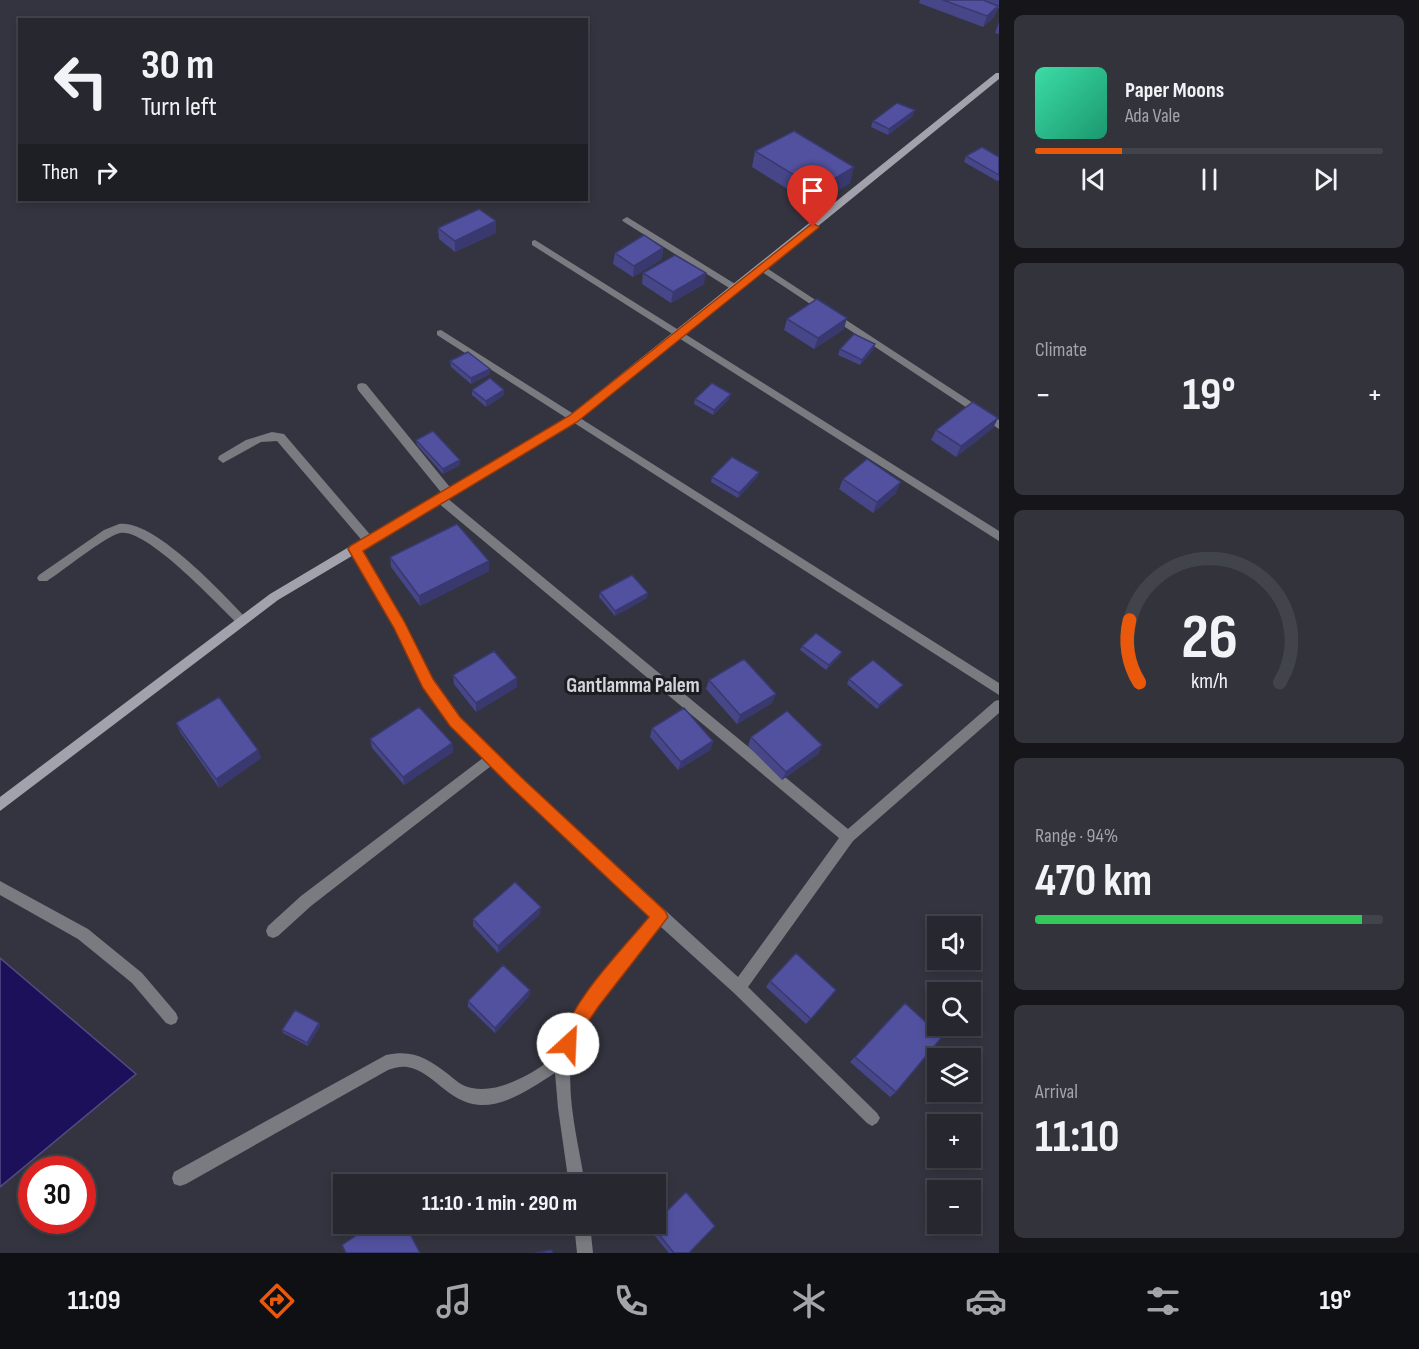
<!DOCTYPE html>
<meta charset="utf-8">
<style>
body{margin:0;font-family:"Sofia Sans Condensed",sans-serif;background:#32333b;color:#f1f3f6;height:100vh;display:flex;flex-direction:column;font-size:22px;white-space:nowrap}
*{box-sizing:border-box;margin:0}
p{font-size:20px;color:#a4a5aa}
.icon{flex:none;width:33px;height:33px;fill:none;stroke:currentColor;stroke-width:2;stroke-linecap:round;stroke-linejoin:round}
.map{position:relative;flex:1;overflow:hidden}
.side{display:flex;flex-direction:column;gap:15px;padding:15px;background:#15151a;width:420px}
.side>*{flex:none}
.top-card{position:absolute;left:18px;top:18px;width:570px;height:183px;border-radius:0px;box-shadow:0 3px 9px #0003,0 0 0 2px #42444b;background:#26272f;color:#f1f3f6;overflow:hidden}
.controls{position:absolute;left:927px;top:916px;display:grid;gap:12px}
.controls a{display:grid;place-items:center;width:54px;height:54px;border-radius:0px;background:#26272f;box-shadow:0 3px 9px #0003,0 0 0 2px #42444b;font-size:30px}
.speed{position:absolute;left:18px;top:1156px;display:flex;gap:12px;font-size:30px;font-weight:700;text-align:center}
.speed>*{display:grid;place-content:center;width:78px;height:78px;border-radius:50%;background:#26272f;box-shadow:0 3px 9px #0003,0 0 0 2px #42444b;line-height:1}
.speed .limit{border:9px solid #d22;background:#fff;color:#111}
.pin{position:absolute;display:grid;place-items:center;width:51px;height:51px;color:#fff;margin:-62px -26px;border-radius:50% 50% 50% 0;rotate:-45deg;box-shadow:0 0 6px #0007}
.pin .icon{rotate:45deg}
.me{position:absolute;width:66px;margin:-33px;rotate:25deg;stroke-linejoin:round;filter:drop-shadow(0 0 4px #0008)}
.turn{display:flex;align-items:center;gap:21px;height:126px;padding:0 24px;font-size:27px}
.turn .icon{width:78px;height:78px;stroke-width:2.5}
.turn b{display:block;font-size:42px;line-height:51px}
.then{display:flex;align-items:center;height:57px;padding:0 24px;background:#0003;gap:12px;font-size:22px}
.big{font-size:45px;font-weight:700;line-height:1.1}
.side .card{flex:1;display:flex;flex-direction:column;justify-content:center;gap:9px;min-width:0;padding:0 21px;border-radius:9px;background:#32333b}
.side .dial{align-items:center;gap:0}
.dial svg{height:156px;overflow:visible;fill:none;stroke:#42444b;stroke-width:7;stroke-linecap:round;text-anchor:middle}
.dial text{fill:#f1f3f6;stroke:none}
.song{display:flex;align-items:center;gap:18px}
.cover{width:72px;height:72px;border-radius:9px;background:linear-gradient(135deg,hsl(160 70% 55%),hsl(160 70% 35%))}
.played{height:6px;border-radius:3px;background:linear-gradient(90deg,#ea580c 25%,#42444b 25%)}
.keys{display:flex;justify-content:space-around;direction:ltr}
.heat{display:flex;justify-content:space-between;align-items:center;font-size:33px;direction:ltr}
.charge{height:9px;border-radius:4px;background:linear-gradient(90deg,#34c759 94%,#42444b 0)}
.trip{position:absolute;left:333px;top:1174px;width:333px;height:60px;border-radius:0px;background:#26272f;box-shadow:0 3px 9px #0003,0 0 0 2px #42444b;font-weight:700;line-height:60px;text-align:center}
.tabs{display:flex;height:96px;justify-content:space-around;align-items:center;background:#0f1013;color:#a4a5aa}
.tabs .icon{width:42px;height:42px}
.tabs .active{color:#ea580c}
.tabs b{font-size:27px;color:#f1f3f6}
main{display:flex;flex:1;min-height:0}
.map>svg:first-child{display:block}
</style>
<main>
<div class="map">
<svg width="999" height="1253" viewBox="0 0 999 1253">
<rect width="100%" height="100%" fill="#33343f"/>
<path fill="#1d105b" stroke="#544b81" stroke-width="1.5" d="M0,958L136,1074L0,1187Z"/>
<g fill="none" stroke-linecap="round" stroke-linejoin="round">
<path fill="#7a7b80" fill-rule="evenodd" d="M627,217L740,287V291H734L624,222L622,220Z
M535,240L999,531V541L532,245V241Z
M762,265L999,420V429L759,270L757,268Z
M441,330L999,683V695L437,335V331Z
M362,383L366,384L453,491L455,494L453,497L447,498L848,829L995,701L999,700V713L853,841L748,987L877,1113L880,1118L877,1123L872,1126L867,1123L734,993L661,927C632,960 574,1018 571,1062C567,1103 579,1145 585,1185H569L558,1108L555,1073C533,1087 507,1106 480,1105C448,1103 432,1070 407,1067C401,1066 394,1068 388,1070L186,1184L180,1186L174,1184L172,1178L174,1172L386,1055C413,1049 427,1058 448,1074C455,1080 463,1087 472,1088C498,1094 535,1073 555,1056C558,1052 558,1048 560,1043C564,1029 573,1015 581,1003C601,972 627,945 651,917L491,766L311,906L278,936L273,938L268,936L266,931L268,926L301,896L483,758L451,726L424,687L395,628L349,549L351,546H359L403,621L432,679L459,718L522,779L738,977L839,838L437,502L435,499L437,496H444L358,390L357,387L358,384Z
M272,432L284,434L373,538L375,541L373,544H365L277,441L261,442L223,463L218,459L219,456L246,440Z
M119,524C154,519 222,593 246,618L248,621L246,624H238C219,606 146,527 120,533C104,537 63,571 47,581H39L37,578L39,575L104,530Z
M0,881L88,929L142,973L176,1013L178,1018L176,1023L171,1025L166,1023L132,983L78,939L0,895Z
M574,1224H590L593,1253H577Z"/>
<path fill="#a1a2ab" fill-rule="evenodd" d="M996,73H999V79L577,422L278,600L0,811V797L270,594L569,416Z"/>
</g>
<path fill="#464689" d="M920,0H999V8H998L994,17L983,27L919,3Z
M999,22V34L995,33Z
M913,116L888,135L871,127L873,121Z
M755,151L850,183L813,205L752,167Z
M966,156L999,157V180L997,181L964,162Z
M496,221V233L455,252L439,239L438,228Z
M663,248L662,259L633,277L613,264L615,253Z
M643,273L704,284L671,303L642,284Z
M787,319L844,329L814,349L784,330Z
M840,349L873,350L860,365L838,355Z
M450,361L490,374L471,384L451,367Z
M472,390L504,395L486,407L472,395Z
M695,399H729L713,415L694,404Z
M998,418L993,428L956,457L931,440L936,430Z
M416,440L460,460V465L443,474L417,445Z
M759,472L757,477L738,498L711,482L712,477Z
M843,479L896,493L873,513L839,489Z
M390,557L489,571L420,606L391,567Z
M600,592L647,598L615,616L599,597Z
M802,646L842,652L840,656L826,670L800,650Z
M453,675L517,678V687L476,712L454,684Z
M849,679L903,685L900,689L877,709L847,684Z
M709,680L772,703L737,724L706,689Z
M176,723L261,758L219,788L180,732Z
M652,728L713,741L710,750L678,770L650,737Z
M751,737L822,745L818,754L782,780L748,746Z
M370,739L452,743L453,752L404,785L372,748Z
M540,914L498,953L473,926V919Z
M770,981L836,990L806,1024L766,987Z
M530,990L529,996L495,1033L468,1007V1001Z
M899,1009L896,1092L890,1097L850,1062Z
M319,1023L320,1026L308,1046L283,1033L282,1030Z
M654,1224L689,1253H669L649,1229Z"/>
<path fill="#39396f" d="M998,6L994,17L983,27L987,16Z
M915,110L913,116L888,135L889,129Z
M854,167L850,183L813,205L817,189Z
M496,221V233L455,252V241Z
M663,248L662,259L633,277L634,266Z
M706,273L704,284L671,303L673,292Z
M847,318L844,329L814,349L818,338Z
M875,344L873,350L860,365L862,360Z
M490,369V374L471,384V378Z
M504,390V395L486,407V401Z
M731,394L729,399L713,415L714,410Z
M998,418L993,428L956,457L961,446Z
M460,460V465L443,474V469Z
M759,472L757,477L738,498L739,493Z
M901,482L896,493L873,513L877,502Z
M489,561V571L420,606L419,596Z
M648,593L647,598L615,616V611Z
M842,652L840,656L826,670L829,665Z
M517,678V687L476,712V703Z
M903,685L900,689L877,709L879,705Z
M776,694L772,703L737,724L740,715Z
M713,741L710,750L678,770L681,762Z
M452,743L453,752L404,785L403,777Z
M822,745L818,754L782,780L786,772Z
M258,750L261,758L219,788L216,779Z
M541,907L540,914L498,953V946Z
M530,990L529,996L495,1033V1028Z
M319,1023L320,1026L308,1046L307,1043Z"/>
<path fill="#51519f" stroke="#39396f" stroke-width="1.5" d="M943,0H983L998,6L987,16Z
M897,103L915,110L889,129L873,121Z
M794,131L854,167L817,189L755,151Z
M982,147L999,157V175L966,156Z
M479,209L496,221L455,241L438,228Z
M644,235L663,248L634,266L615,253Z
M675,255L706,273L673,292L643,273Z
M817,299L847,318L818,338L787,319Z
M854,334L875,344L862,360L840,349Z
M468,352L490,369L471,378L450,361Z
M490,378L504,390L486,401L472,390Z
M712,383L731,394L714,410L695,399Z
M973,402L998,418L961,446L936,430Z
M433,431L460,460L443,469L416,440Z
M732,457L759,472L739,493L712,477Z
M867,459L901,482L877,502L843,479Z
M457,524L489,561L419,596L390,557Z
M632,575L648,593L615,611L600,592Z
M816,633L842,652L829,665L802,646Z
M494,651L517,678L476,703L453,675Z
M744,659L776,694L740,715L709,680Z
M873,660L903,685L879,705L849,679Z
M219,697L258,750L216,779L176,723Z
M419,707L452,743L403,777L370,739Z
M684,708L713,741L681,762L652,728Z
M787,711L822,745L786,772L751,737Z
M515,882L541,907L498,946L473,919Z
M796,953L836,990L811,1019L770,981Z
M503,965L530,990L495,1028L468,1001Z
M905,1003L942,1037L896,1092L855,1057Z
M295,1010L319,1023L307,1043L282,1030Z
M686,1192L715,1226L689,1253H674L652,1226L654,1224H656V1222Z
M373,1224H405L420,1253H346L342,1245Z
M552,1250V1253H535Z"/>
<path fill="#ea580c" stroke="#983908" stroke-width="1.5" d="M813,223L819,227L817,229L577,422L363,551L404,621L433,679L460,717L522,778L665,911L668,917L598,1007L580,1034L574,1050L568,1053L562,1050L559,1044C575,996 617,956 649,917L512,788L450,726L423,688L394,628L348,549L350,546L569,416Z"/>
<g text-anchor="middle" stroke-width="6" stroke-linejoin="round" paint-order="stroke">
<g font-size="21" font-weight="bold" fill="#d3d4db" stroke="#1c1c21">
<text x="633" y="692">Gantlamma Palem</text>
</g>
</g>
</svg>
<div class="controls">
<a><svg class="icon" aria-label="sound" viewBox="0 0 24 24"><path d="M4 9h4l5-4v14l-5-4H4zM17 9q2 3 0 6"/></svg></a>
<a><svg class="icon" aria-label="search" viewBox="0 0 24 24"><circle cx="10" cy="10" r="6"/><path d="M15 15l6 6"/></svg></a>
<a><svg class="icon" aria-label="layers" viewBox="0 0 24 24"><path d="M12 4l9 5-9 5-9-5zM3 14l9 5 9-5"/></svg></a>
<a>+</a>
<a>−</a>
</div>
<div class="speed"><div class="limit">30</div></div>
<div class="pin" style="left:813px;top:227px;background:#d93025"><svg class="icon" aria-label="arrive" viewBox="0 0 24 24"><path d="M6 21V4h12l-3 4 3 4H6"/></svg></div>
<svg class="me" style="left:568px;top:1044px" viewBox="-20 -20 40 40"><circle r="19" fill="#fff"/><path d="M0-13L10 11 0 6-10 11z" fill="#ea580c"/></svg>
<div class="trip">11:10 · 1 min · 290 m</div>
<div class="top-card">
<div class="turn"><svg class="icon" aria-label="left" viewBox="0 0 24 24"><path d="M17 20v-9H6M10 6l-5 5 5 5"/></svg><div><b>30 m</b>Turn left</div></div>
<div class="then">Then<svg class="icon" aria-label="right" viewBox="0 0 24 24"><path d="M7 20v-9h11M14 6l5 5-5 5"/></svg></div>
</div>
</div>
<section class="side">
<div class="card">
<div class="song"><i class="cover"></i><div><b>Paper Moons</b><p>Ada Vale</p></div></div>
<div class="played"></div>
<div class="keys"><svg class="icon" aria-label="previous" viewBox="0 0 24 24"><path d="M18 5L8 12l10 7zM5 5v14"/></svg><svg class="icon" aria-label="pause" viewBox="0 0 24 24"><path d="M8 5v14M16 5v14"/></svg><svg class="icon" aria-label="next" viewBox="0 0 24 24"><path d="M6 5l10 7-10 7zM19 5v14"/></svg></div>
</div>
<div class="card"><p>Climate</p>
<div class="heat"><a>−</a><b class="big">19°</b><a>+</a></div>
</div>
<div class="card dial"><svg viewBox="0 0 100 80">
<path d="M14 69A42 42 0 1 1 86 69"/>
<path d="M14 69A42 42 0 0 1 9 37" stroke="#ea580c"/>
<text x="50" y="56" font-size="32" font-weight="700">26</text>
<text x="50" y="72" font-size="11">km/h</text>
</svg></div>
<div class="card"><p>Range · 94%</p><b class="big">470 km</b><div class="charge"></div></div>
<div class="card"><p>Arrival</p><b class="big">11:10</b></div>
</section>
</main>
<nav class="tabs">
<b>11:09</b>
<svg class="icon active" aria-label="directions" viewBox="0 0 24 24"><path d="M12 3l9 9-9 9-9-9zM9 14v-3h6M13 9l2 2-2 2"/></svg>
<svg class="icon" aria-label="music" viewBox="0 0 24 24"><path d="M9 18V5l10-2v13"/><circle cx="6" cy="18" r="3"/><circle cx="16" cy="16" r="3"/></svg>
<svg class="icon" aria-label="phone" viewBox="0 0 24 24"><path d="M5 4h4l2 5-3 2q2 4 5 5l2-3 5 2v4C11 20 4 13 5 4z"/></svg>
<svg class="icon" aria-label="climate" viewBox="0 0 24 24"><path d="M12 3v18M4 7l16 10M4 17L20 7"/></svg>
<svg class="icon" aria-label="car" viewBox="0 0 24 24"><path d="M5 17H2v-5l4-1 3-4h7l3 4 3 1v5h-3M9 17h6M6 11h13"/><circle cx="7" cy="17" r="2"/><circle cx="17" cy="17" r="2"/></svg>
<svg class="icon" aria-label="filters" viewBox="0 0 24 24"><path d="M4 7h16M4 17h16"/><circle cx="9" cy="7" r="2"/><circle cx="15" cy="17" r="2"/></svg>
<b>19°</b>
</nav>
